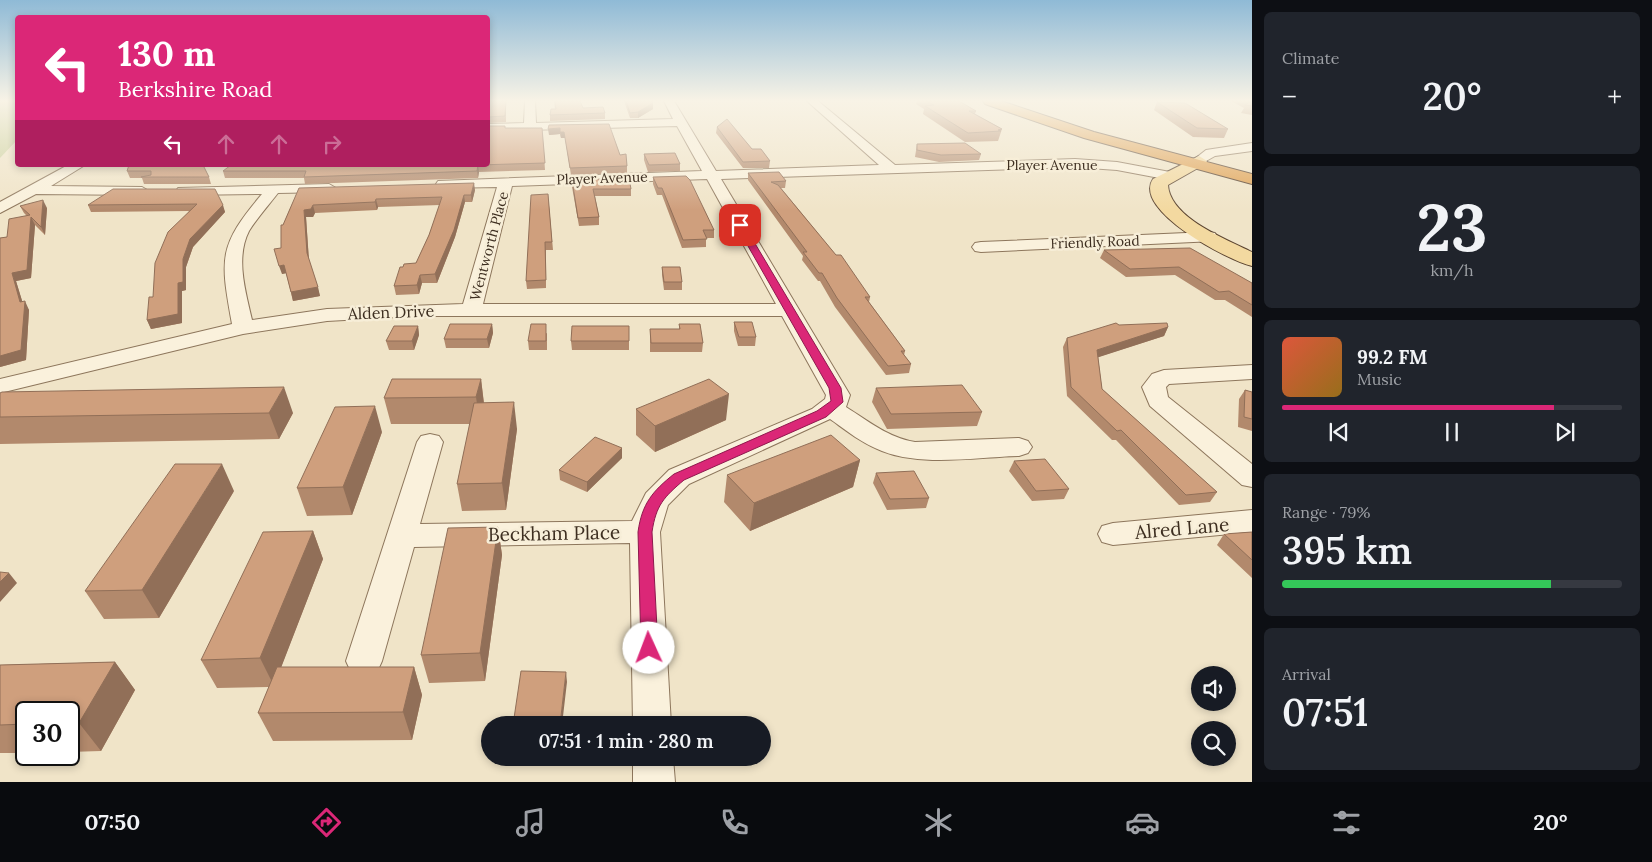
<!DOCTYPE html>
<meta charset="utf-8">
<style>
body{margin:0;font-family:Lora,serif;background:#20242c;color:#f1f3f6;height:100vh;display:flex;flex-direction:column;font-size:19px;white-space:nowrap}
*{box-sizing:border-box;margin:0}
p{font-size:16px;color:#9ea1a6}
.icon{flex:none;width:28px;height:28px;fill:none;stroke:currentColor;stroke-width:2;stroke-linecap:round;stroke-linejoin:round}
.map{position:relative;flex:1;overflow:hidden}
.sheet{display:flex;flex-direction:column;gap:12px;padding:12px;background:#0d0f14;width:400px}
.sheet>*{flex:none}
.guide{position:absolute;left:15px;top:15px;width:475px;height:152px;border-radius:5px;box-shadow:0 2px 8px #0003;background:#db2777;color:#fff;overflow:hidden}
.fabs{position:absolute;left:1191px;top:666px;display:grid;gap:10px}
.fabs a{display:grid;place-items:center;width:45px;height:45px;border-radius:50%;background:#171b24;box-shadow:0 2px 8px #0003;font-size:25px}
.speed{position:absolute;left:15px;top:701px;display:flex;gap:10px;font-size:25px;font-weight:700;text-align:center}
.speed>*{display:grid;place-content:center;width:65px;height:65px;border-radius:50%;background:#171b24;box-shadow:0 2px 8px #0003;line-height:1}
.speed .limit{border:2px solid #111;border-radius:8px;background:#fff;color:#111}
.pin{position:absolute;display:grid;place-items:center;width:42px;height:42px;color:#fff;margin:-21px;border-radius:10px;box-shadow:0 2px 8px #0006}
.me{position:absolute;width:55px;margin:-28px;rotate:358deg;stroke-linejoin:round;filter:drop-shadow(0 0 4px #0008)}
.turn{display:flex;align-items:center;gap:18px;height:105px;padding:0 20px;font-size:22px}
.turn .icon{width:65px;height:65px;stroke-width:2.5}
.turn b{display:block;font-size:35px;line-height:42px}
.lanes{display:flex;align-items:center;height:48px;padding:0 20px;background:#0003;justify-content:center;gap:25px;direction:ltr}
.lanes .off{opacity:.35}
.big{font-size:38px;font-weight:600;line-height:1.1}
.sheet .widget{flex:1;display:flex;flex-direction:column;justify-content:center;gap:8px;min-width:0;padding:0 18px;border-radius:8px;background:#20242c}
.sheet .dial{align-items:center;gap:0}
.dial b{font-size:65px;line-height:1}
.song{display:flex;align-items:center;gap:15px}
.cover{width:60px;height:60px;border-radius:8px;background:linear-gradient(135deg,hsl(10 70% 55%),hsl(40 70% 35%))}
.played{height:5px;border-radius:2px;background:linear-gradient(90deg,#db2777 80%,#363941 80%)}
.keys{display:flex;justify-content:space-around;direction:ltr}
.heat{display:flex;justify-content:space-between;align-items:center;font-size:28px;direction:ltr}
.charge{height:8px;border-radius:4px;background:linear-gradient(90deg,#34c759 79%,#363941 0)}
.trip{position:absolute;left:481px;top:716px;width:290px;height:50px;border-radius:25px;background:#171b24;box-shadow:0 2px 8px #0003;font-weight:600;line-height:50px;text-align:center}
.menu{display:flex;height:80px;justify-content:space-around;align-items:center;background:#090b0e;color:#9ea1a6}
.menu .icon{width:35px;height:35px}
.menu .active{color:#db2777}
.menu b{font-size:22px;color:#f1f3f6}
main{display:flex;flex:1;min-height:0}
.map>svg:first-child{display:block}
</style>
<main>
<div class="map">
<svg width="1252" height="782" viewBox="0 0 1252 782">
<rect width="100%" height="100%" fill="#f0e4c8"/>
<path fill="#c9cf9b" d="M0,101H18L17,140L0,158Z"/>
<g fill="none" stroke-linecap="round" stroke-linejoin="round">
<g stroke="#8d765c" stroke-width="2">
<path id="minor" d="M525,101H535L536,123L673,119L664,101H674L716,171L879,165L807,101H818L895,165L1075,159L1117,162L1170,172L1177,176L1170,180L1117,170L1075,167L721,179L850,395L846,407C868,421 889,438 915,442L1019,438L1028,441L1032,447L1028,453L1019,456C977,457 922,467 882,451C863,444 847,431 830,419L689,484L668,505L660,532L671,725H633L630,543L414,547L382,661L377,672L364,677L351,672L346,661L417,442L421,436L430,434L439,436L443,442L420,524L632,521L646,493L669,470L812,409L825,399L826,395L782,316H415L327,321L243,334L0,393V379L232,324C220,258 218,246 262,194L183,195L178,194L176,191L178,188L329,184L336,188L329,192L278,193C268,206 257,218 249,231C235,258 246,293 252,320L327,309L463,304L497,187L443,188L436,184L438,181L702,171L677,126L488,131V124L524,123ZM707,179L776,304H483L512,186Z
M1252,143V151L1215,156L1199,165L1192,161L1206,150Z
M68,165H85L51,186L142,187L149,191L142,195L36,194L0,213V202Z
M1209,232L1215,233L1217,237L1215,241L981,252L975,251L972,247L975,243L981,242Z
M1252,365V379L1169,384L1166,387L1168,397L1252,464V487L1242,485L1150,406L1142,387L1152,374L1164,370Z
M1252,510V532L1113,545L1102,542L1098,534L1102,526L1113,523Z
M633,758H673L675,782H633Z"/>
</g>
<g stroke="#5b4430" stroke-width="2">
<path id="major" d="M1199,156L1207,161L1205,164L1168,185C1170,218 1226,239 1252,252V266C1229,261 1132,210 1153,179Z"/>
</g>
<g stroke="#5b4430" stroke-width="2">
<path id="highway" d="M983,101H1001L1094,132L1252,174V184L1084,138L985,104Z"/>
</g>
<use href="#minor" fill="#faf1dc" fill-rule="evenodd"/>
<use href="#major" fill="#f3d9a0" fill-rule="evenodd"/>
<use href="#highway" fill="#e0a458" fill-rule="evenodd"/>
</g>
<path fill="#b2896c" d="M488,101H506V122L488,123Z
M554,101H580L583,108L605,113V119L550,121V115L555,109Z
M624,101H652L653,109L638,118H630Z
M917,101H959L976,111L975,114L1002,129L998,141L965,142L923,114L924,109L916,104Z
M1231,101H1252V115L1241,113L1244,108Z
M1157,102L1228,129L1224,138L1193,137L1154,110Z
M549,125L620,155L627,166V173L571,175L565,138H561L560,134L549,135Z
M717,127L770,161L769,168H743L716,133Z
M505,128H542L545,170L479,172L478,178L305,184L304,178H225L223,171Z
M917,144L981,154L979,160L939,162L915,157Z
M644,154L680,164V171L648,172L644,160Z
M129,165L209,177L211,184H144L142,178H130L127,171Z
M748,173L786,181L785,188H781L870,297L869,302L905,351L904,355L911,364L909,373L886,375L835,307L820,281H818L802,260L803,256L748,180Z
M653,177L714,230V238H706V247L682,248L662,195H657L653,184Z
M572,180L631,189V196H595L599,217V225L579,226L572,187Z
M299,188L475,190L472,202H465L455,237L437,283H422L419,294L396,295L394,286L403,267L416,263L429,235L440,205L378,207L377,210L315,213L313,217H306L309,260L320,296L293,301L286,273L282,274L281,248L283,225Z
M215,189L225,212L193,247L186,267V290L182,291V323L151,329L147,320L153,297L189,211L91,212L88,205Z
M548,194L553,250H546V288L527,289L526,281Z
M20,206L47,208L45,235L35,225L31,278L16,281L22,301L29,310L26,360L0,367V238L7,237L27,216L24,213Z
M1104,250L1252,283V317L1225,300H1215L1175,275L1126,277L1100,258Z
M662,267L682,282V290H664L662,275Z
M734,322L756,337L755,346H738L734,331Z
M492,324L493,333L489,348H446L444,339Z
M679,324L703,343L702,352H650V329H679Z
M1119,325L1168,327L1164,336L1098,357L1102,389L1217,492L1210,502L1179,505L1116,440H1112L1067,396L1063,347L1067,338Z
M418,326L419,335L414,350H389L386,341Z
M629,326V350H572L571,341Z
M547,333V350H529L528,341Z
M481,379L484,403L517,429L506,510L462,511L457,484L470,424H391L384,398Z
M876,388L982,412L977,426L887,429L872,402Z
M1245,390L1252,392V431L1238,427L1239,399Z
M0,393L293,413L279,439L0,444Z
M636,409L726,420L655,452L636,435Z
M382,432L352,515L307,516L297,488Z
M622,448V458L587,492L560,480L559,470Z
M860,460L853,487L750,531L724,502L727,475Z
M1014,461L1069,489L1064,499L1032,501L1009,471Z
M876,473L929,498L926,508L887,510L873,483Z
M234,491L159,618L104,619L85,591Z
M498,527L502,555L485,681L429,683L421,655Z
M313,531L323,559L281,667H414L422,695L412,740L273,741L258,713L269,687L217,688L201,660Z
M1252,532V578L1217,545L1224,534Z
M115,662L135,690L101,751L69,752V712H26V753H0V665Z
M510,758H559V763L511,762Z"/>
<path fill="#916f58" d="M653,103V109L638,118V112Z
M560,128V134L549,135L548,129Z
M560,132H564L565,138H561Z
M478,165L479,172L478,178L477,171Z
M474,183L475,190L472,202L471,195Z
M464,195L465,202L455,237L437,283L435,274Z
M376,199L378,207L377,210L375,202Z
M43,200L47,208L45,235L41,227Z
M223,205L225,212L193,247L186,267V290L182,291V323L151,329L147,320L178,283L183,259L190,239Z
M313,205L315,213L313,217H306L309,262L307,253L304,210Z
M31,217L35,225L31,278L16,281L24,307L25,301L29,310L26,360L0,367V356L20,302L12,273Z
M284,265L287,273L282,274L279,266Z
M420,275L422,283L419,294L417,285Z
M318,287L320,296L293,301L291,292Z
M492,324L493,333L489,348L487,339Z
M418,326L419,335L414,350L412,341Z
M1168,327L1164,336L1093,359L1097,350Z
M481,379L484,405L480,424L476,397Z
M284,387L293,413L279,439L269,413Z
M729,394L726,420L655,452V426Z
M514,402L517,429L506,510L502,483Z
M375,406L382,432L352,515L343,487Z
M622,448V458L587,492V482Z
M860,460L853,487L750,531L754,503Z
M222,464L234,491L159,618L142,590Z
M498,527L502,555L485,681L480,653Z
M313,531L323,559L274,686L260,658Z
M9,573L17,583L0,602V582Z
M115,662L135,690L101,751L79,723Z
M414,667L422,695L412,740L403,712Z
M566,672L567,682L562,725H560Z"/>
<path fill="#cf9f7d" stroke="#916f58" d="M488,101H506L505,116L488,117Z
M555,101H580L583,108L603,107L605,113L550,115L551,109H556Z
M626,101H652L653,103L638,112L630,113Z
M926,101H959L976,111H969L1002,129L998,130L1001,131L968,133L925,106L934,105Z
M1248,101H1252V106L1245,105L1250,102Z
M1157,102L1185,103L1228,129L1197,128Z
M727,119L752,149H761L770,161L743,162L717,127Z
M609,124L620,155L626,154L627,166L570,168L564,132H560V128L548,129L549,125Z
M488,126H505V128H542L545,163L478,165L477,171L304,177L306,171H223L231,165H488Z
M965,143L981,154L941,155L917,150V144Z
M675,153L680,164L649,165L644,154Z
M129,165H203L209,177H141L151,175V171H127Z
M779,172L786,181L771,182L778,185L836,255H841L870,297H865L905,351H901L911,364L888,366L837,298L822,273H819L803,252H807L748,173Z
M686,176L690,180L714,230H703L707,239L683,240L662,188H658L653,177Z
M629,178L631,189H593L599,217L578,218L572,180Z
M474,183L471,195H464L454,230L435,274L420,275L417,285L394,286L400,267H403L404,264L416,263L429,235L442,197L376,199L375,202L313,205L311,209L304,210L307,253L318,287L291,292L284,265L279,266L274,249L281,248V225H283L299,188Z
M113,189H215L223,205L190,239L183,259V282L178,283V314L147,320L149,297H153L155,263L168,232L197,204L88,205Z
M548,194L552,242H545L546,280L526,281L531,195Z
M43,200L41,227L31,217L27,270L12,273L20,302L25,301L21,350L0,356V238L7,237L9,219L30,215L20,206Z
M1190,248L1252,283V305L1229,291L1219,292L1179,267L1130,269L1104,250Z
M662,267H680L682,282H664Z
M734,322H752L756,337H739Z
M1116,323L1119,325L1167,323L1168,327L1097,350L1102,389L1217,492L1186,495L1121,430L1117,431L1071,387L1067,338Z
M450,324H492L487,339H444Z
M531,324H546V341H528Z
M679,324H700L703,343H651L650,329H680Z
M394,326H418L412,341H386Z
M572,326H629V341H571Z
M392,379H481L476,397L384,398Z
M709,379L729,394L655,426L636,409Z
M962,385L982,412L891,414L876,388Z
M284,387L269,413L0,417V393L2,392Z
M1245,390L1252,392V419L1244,417Z
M514,402L502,483L457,484L474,403Z
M375,406L343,487L297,488L335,407Z
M831,435L860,460L754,503L727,475Z
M595,437L622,448L587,482L559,470Z
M1045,459L1069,489L1036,491L1014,461Z
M175,464H222L142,590L85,591Z
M914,471L929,498L890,499L876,473Z
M498,527L480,653L421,655L448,528Z
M313,531L260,658L201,660L263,532Z
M1252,532V560L1224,534Z
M0,572L9,573L0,582Z
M115,662L79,723H69V712H26V724L0,725V665Z
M277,667H414L403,712L258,713Z
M521,671L566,672L560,725H513Z"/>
<linearGradient id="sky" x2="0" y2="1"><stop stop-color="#8fbad6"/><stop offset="0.48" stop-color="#f8f3e6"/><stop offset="1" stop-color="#f8f3e6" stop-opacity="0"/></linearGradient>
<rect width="1252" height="210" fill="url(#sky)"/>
<path fill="#db2777" stroke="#8e194d" d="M738,224L744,225L841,388L843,402L826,417L684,480C664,497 656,505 652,532L658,648L655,653L649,655L643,653L641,648L638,532C642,503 653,491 674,474L817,411L831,401L829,388L736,225Z"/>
<g text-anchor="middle" stroke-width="5" stroke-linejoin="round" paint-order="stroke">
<g font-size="14" fill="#3d2e20" stroke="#f7eed8">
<text x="1052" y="170">Player Avenue</text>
<text transform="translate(602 178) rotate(-2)" y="5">Player Avenue</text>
<text transform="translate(1095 242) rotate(-2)" y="5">Friendly Road</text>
<text transform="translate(489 246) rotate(-75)" y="5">Wentworth Place</text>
</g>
<g font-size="16" fill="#3d2e20" stroke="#f7eed8">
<text transform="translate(391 312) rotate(-2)" y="6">Alden Drive</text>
</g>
<g font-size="19" fill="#3d2e20" stroke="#f7eed8">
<text transform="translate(1182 528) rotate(-5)" y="7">Alred Lane</text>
<text transform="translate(554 533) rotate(-1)" y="7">Beckham Place</text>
</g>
</g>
</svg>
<div class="fabs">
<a><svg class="icon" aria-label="sound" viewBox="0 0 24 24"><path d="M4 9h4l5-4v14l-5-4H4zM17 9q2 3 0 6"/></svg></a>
<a><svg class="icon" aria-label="search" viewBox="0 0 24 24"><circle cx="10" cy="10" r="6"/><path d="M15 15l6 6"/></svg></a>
</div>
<div class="speed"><div class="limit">30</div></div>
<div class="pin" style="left:740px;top:225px;background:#d93025"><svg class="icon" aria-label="arrive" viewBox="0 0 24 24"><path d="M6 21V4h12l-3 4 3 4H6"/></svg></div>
<svg class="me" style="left:649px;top:648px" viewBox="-20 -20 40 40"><circle r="19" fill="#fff"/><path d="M0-13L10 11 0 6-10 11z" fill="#db2777"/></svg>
<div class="trip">07:51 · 1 min · 280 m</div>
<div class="guide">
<div class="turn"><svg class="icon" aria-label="left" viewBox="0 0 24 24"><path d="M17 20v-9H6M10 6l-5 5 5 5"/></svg><div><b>130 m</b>Berkshire Road</div></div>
<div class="lanes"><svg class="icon" aria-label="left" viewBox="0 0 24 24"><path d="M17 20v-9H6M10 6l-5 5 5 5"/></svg><svg class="icon off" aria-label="ahead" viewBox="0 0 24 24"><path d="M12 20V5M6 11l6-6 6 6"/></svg><svg class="icon off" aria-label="ahead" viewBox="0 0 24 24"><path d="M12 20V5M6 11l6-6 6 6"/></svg><svg class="icon off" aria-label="right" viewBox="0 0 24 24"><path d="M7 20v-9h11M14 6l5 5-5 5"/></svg></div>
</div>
</div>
<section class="sheet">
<div class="widget"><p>Climate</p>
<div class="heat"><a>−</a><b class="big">20°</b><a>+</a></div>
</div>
<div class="widget dial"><b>23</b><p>km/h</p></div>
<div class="widget">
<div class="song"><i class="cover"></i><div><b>99.2 FM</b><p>Music</p></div></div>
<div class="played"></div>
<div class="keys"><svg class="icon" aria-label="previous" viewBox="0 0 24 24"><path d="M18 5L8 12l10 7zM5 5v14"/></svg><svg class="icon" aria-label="pause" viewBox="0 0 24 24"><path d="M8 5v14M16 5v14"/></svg><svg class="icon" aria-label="next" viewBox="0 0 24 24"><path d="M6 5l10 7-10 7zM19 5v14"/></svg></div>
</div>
<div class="widget"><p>Range · 79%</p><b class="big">395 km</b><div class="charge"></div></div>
<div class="widget"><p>Arrival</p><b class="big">07:51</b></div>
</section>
</main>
<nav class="menu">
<b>07:50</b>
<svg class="icon active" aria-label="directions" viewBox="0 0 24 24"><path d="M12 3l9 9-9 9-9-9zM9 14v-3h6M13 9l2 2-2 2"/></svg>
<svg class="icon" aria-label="music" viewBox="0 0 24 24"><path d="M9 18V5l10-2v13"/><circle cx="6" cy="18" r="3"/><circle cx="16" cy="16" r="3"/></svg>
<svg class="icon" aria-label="phone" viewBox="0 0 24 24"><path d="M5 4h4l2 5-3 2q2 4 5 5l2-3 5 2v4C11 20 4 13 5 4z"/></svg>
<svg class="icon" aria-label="climate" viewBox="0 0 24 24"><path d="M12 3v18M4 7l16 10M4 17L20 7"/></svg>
<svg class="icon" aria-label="car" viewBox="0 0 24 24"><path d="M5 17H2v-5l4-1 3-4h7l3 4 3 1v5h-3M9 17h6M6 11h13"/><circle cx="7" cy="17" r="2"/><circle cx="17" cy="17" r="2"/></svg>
<svg class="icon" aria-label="filters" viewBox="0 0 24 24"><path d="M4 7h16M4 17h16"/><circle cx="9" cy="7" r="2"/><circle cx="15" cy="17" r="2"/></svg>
<b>20°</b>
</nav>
